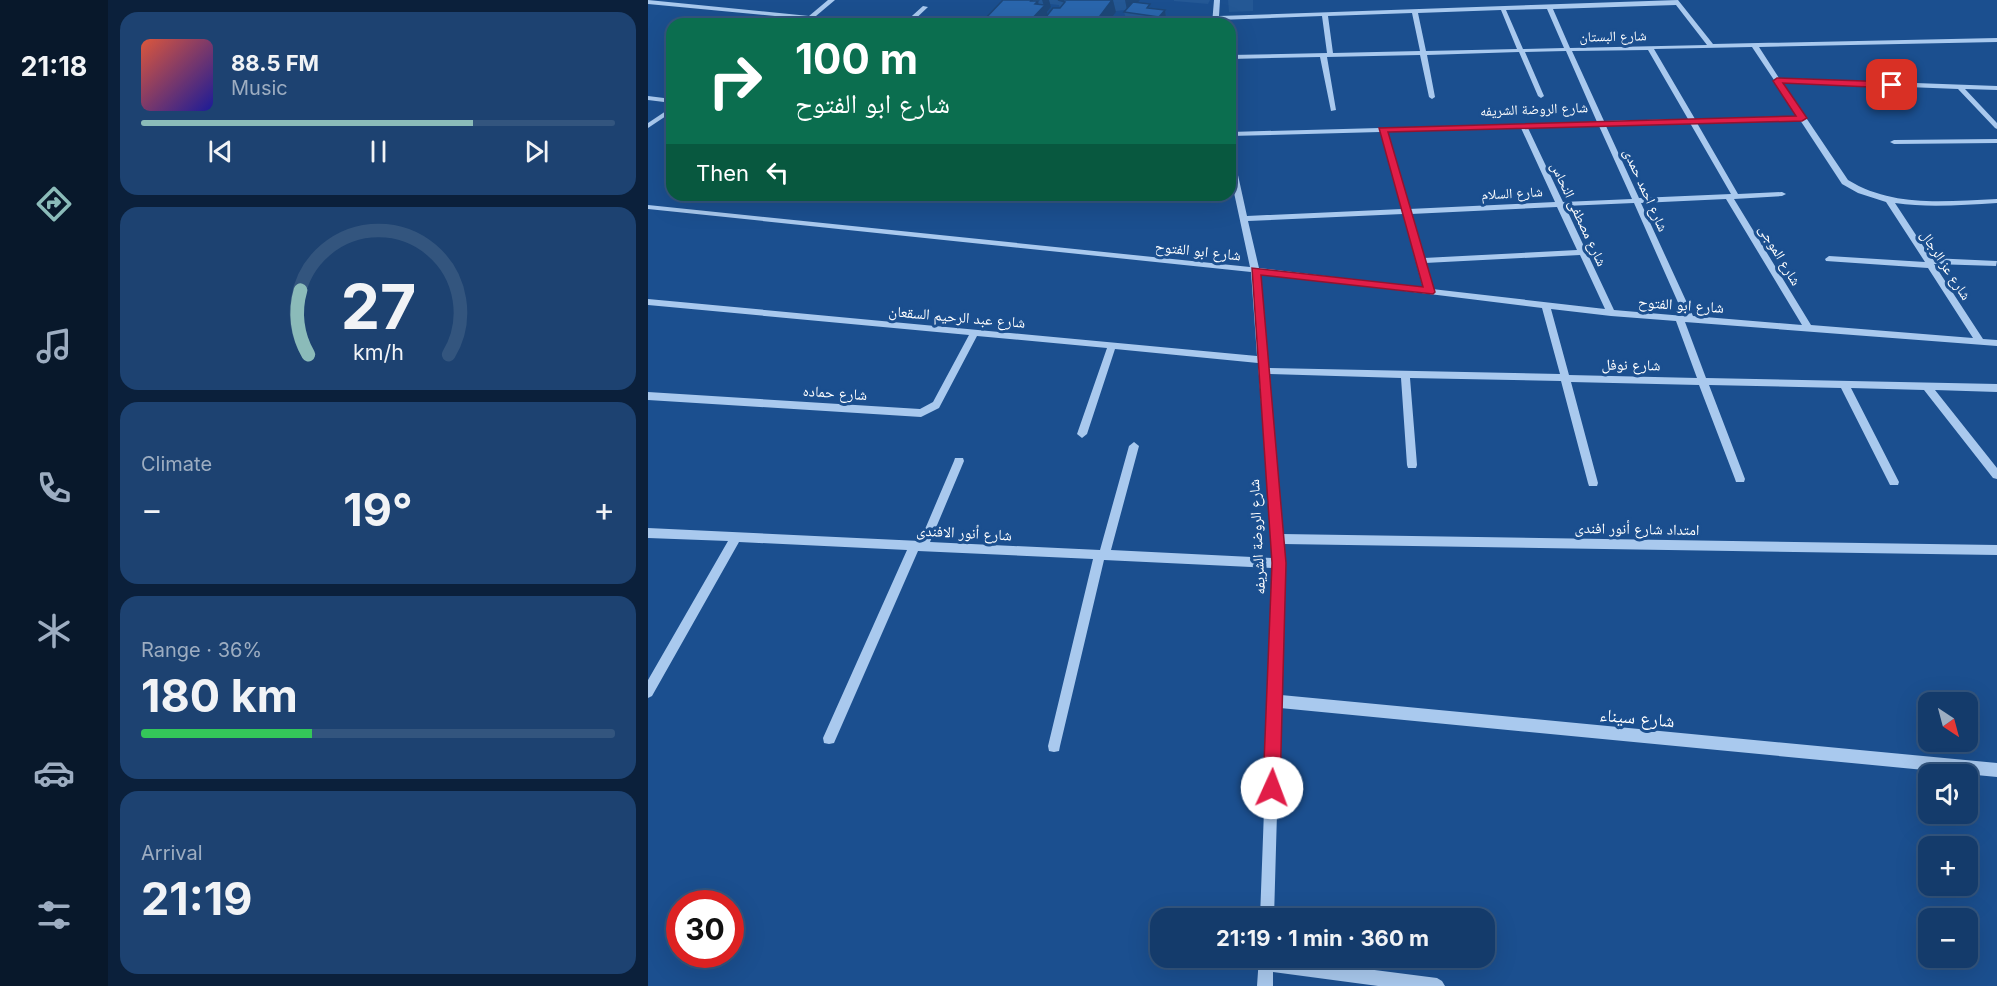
<!DOCTYPE html>
<meta charset="utf-8">
<style>
body{margin:0;font-family:Inter,"Noto Naskh Arabic",sans-serif;background:#1d4271;color:#f1f3f6;height:100vh;display:flex;flex-direction:column;font-size:22px;white-space:nowrap}
*{box-sizing:border-box;margin:0}
p{font-size:20px;color:#9dadc1}
.icon{flex:none;width:33px;height:33px;fill:none;stroke:currentColor;stroke-width:2;stroke-linecap:round;stroke-linejoin:round}
.map{position:relative;flex:1;overflow:hidden}
.panel{display:flex;flex-direction:column;gap:12px;padding:12px;background:#0b203b;width:540px}
.panel>*{flex:none}
.guide{position:absolute;left:18px;top:18px;width:570px;height:183px;border-radius:18px;box-shadow:0 6px 24px #0002,0 0 0 2px #33557e;background:#0b6e4f;color:#fff;overflow:hidden}
.needle{width:39px;rotate:144deg}
.controls{position:absolute;left:1270px;top:692px;display:grid;gap:12px}
.controls a{display:grid;place-items:center;width:60px;height:60px;border-radius:12px;background:#143b6b;box-shadow:0 6px 24px #0002,0 0 0 2px #33557e;font-size:30px}
.speed{position:absolute;left:18px;top:890px;display:flex;gap:12px;font-size:30px;font-weight:700;text-align:center}
.speed>*{display:grid;place-content:center;width:78px;height:78px;border-radius:50%;background:#143b6b;box-shadow:0 6px 24px #0002,0 0 0 2px #33557e;line-height:1}
.speed .limit{border:9px solid #d22;background:#fff;color:#111}
.pin{position:absolute;display:grid;place-items:center;width:51px;height:51px;color:#fff;margin:-26px;border-radius:12px;box-shadow:0 3px 9px #0006}
.me{position:absolute;width:66px;margin:-33px;rotate:2deg;stroke-linejoin:round;filter:drop-shadow(0 0 4px #0008)}
.turn{display:flex;align-items:center;gap:21px;height:126px;padding:0 30px;font-size:27px}
.turn .icon{width:78px;height:78px;stroke-width:2.5}
.turn b{display:block;font-size:42px;line-height:51px}
.then{display:flex;align-items:center;height:57px;padding:0 30px;background:#0003;gap:12px;font-size:22px}
.big{font-size:45px;font-weight:700;line-height:1.1}
.panel .card{flex:1;display:flex;flex-direction:column;justify-content:center;gap:9px;min-width:0;padding:0 21px;border-radius:18px;background:#1d4271}
.panel .dial{align-items:center;gap:0}
.dial svg{height:156px;overflow:visible;fill:none;stroke:#33557e;stroke-width:7;stroke-linecap:round;text-anchor:middle}
.dial text{fill:#f1f3f6;stroke:none}
.song{display:flex;align-items:center;gap:18px}
.cover{width:72px;height:72px;border-radius:9px;background:linear-gradient(135deg,hsl(10 70% 55%),hsl(240 70% 35%))}
.played{height:6px;border-radius:3px;background:linear-gradient(90deg,#8bbbb9 70%,#33557e 70%)}
.keys{display:flex;justify-content:space-around;direction:ltr}
.heat{display:flex;justify-content:space-between;align-items:center;font-size:33px;direction:ltr}
.charge{height:9px;border-radius:4px;background:linear-gradient(90deg,#34c759 36%,#33557e 0)}
.trip{position:absolute;left:502px;top:908px;width:345px;height:60px;border-radius:18px;background:#143b6b;box-shadow:0 6px 24px #0002,0 0 0 2px #33557e;font-weight:700;line-height:60px;text-align:center}
main{display:flex;flex:1;min-height:0}
.tab-bar{display:flex;flex-direction:column;width:108px;justify-content:space-around;align-items:center;background:#08182b;color:#9dadc1}
.tab-bar .icon{width:42px;height:42px}
.tab-bar .selected{color:#8bbbb9}
.tab-bar b{font-size:27px;color:#f1f3f6}
.map>svg:first-child{display:block}
</style>
<main>
<nav class="tab-bar">
<b>21:18</b>
<svg class="icon selected" aria-label="directions" viewBox="0 0 24 24"><path d="M12 3l9 9-9 9-9-9zM9 14v-3h6M13 9l2 2-2 2"/></svg>
<svg class="icon" aria-label="music" viewBox="0 0 24 24"><path d="M9 18V5l10-2v13"/><circle cx="6" cy="18" r="3"/><circle cx="16" cy="16" r="3"/></svg>
<svg class="icon" aria-label="phone" viewBox="0 0 24 24"><path d="M5 4h4l2 5-3 2q2 4 5 5l2-3 5 2v4C11 20 4 13 5 4z"/></svg>
<svg class="icon" aria-label="climate" viewBox="0 0 24 24"><path d="M12 3v18M4 7l16 10M4 17L20 7"/></svg>
<svg class="icon" aria-label="car" viewBox="0 0 24 24"><path d="M5 17H2v-5l4-1 3-4h7l3 4 3 1v5h-3M9 17h6M6 11h13"/><circle cx="7" cy="17" r="2"/><circle cx="17" cy="17" r="2"/></svg>
<svg class="icon" aria-label="filters" viewBox="0 0 24 24"><path d="M4 7h16M4 17h16"/><circle cx="9" cy="7" r="2"/><circle cx="15" cy="17" r="2"/></svg>
</nav>
<section class="panel">
<div class="card">
<div class="song"><i class="cover"></i><div><b>88.5 FM</b><p>Music</p></div></div>
<div class="played"></div>
<div class="keys"><svg class="icon" aria-label="previous" viewBox="0 0 24 24"><path d="M18 5L8 12l10 7zM5 5v14"/></svg><svg class="icon" aria-label="pause" viewBox="0 0 24 24"><path d="M8 5v14M16 5v14"/></svg><svg class="icon" aria-label="next" viewBox="0 0 24 24"><path d="M6 5l10 7-10 7zM19 5v14"/></svg></div>
</div>
<div class="card dial"><svg viewBox="0 0 100 80">
<path d="M14 69A42 42 0 1 1 86 69"/>
<path d="M14 69A42 42 0 0 1 10 36" stroke="#8bbbb9"/>
<text x="50" y="56" font-size="32" font-weight="700">27</text>
<text x="50" y="72" font-size="11">km/h</text>
</svg></div>
<div class="card"><p>Climate</p>
<div class="heat"><a>−</a><b class="big">19°</b><a>+</a></div>
</div>
<div class="card"><p>Range · 36%</p><b class="big">180 km</b><div class="charge"></div></div>
<div class="card"><p>Arrival</p><b class="big">21:19</b></div>
</section>
<div class="map">
<svg width="1349" height="986" viewBox="0 0 1349 986">
<rect width="100%" height="100%" fill="#1b4f8f"/>
<g fill="none" stroke-linecap="round" stroke-linejoin="round">
<path fill="#a9c9ee" fill-rule="evenodd" d="M0,0L161,16L180,0H187L168,16L227,22L230,24L161,21L158,19L0,4Z
M566,0H572L571,16L1030,0L1065,44L1349,38V42L1111,47L1131,78L1349,86V90L1317,89L1349,123V129L1347,128L1310,89L1134,82L1200,180C1246,208 1297,201 1349,199V203C1315,205 1280,208 1247,203L1283,258L1349,261L1348,266L1286,264L1335,339L1349,340V346L1037,322L1058,378L1349,384V392L1287,390L1349,468V479L1345,478L1276,390L1203,388L1251,482L1250,485H1242L1193,388L1061,385L1097,479L1096,482H1088L1087,479L1051,385L923,382L950,483L949,486H941L940,483L913,381L762,378L769,465L768,468H760L759,465L753,378L620,374L634,534L1349,545V555L635,544L637,563L633,695L1349,763V777L632,708L626,918H612L625,568L456,560L412,746L411,751L406,752L401,751L400,746L445,559L270,551L186,743L181,744L176,743L175,738L259,550L91,542L4,696L0,698V680L80,541L0,538V528L272,541L306,461L307,458H315L316,461L282,542L452,550L481,446L486,442L491,446L463,550L625,558L610,363L467,349L439,434L434,438L429,434L459,348L329,336L291,408L273,417L0,400V392L272,409L285,402L321,335L0,305V299L609,356L603,272L0,209V205L602,267L582,174V155L586,157L599,216L754,209L732,132L582,136V132L949,122L918,51L877,52L896,96L893,98L890,96L871,52L779,55L787,97L784,99L781,97L772,55L679,57L688,110L683,111L672,57L582,59V55L679,53L674,16L570,20V24H564ZM1028,5L1059,45L922,48L905,9ZM899,9L916,48L875,49L858,10ZM853,10L869,49L778,51L770,13ZM764,13L772,51L685,53L680,16ZM1104,47L1150,116L1047,119L1006,49ZM1000,50L1040,119L956,121L924,51ZM1152,120L1194,184L1210,193L1238,202L1277,262L1181,256L1177,259L1178,261L1280,268L1325,338L1163,325L1086,199L1134,196L1138,194L1134,192L1090,194L1049,123ZM1042,123L1083,194L991,198L958,126ZM951,126L984,199L915,202L880,128ZM873,128L907,202L761,209L739,132ZM1078,199L1154,325L1045,316L993,203ZM986,203L1036,316L966,310L917,206ZM909,207L929,250L776,258L763,214ZM755,214L775,288L611,268L600,221ZM932,255L957,309L784,289L777,263ZM611,273L894,308L912,374L620,368ZM903,309L963,316L1028,321L1049,378L921,375Z
M275,6L280,7L262,24H255Z
M473,16L476,18L472,24H466Z
M0,96L24,99V103L0,100Z
M24,107V112L0,128V123Z
M1349,139V143L1246,144L1242,142L1246,140Z
M221,195H229L223,199L219,197Z
M611,957H625L789,978L794,981L797,986H730L625,972V986H609Z"/>
</g>
<path fill="#245895" fill-rule="evenodd" d="M355,0H492L490,3L503,8L517,10L518,17L512,24L478,19L476,12L478,10L468,11V12L459,24H337L336,20ZM402,4L411,5L412,8L399,15V12L403,7Z
M526,0H562L560,4L526,1Z
M580,0H605V11L581,12Z"/>
<path fill="#1d4779" d="M394,0H401L403,7L399,12L400,19L394,22L395,24H379L387,4L390,1L392,10L396,6Z
M464,0H465L468,12L459,24H446Z
M477,0H492L485,9L479,10Z
M517,10L518,17L512,24L511,17Z"/>
<path fill="#2a66ad" stroke="#1d4779" stroke-width="1.5" d="M355,0H384L383,1H390L387,4L397,5L379,24L336,20Z
M410,0H464L446,24H393L396,23L394,22L405,8H412L417,2Z
M485,2L502,4L499,8L517,10L511,17L476,12Z"/>
<path fill="#e11d48" stroke="#92132f" stroke-width="1.5" d="M1129,78L1244,82L1248,85L1244,88L1135,83L1159,118L1154,121L740,132L787,292L785,294L613,275L638,563L632,788L630,794L624,797L618,794L615,788L624,563L604,268L775,287L731,128L1148,116L1125,81Z"/>
<g text-anchor="middle" stroke-width="6" stroke-linejoin="round" paint-order="stroke">
<g font-size="14" fill="#fff" stroke="#1b4f8f">
<text transform="translate(965 36) rotate(-1)" y="5">شارع البستان</text>
<text transform="translate(886 109) rotate(-2)" y="5">شارع الروضة الشريفه</text>
<text transform="translate(998 190) rotate(66)" y="5">شارع احمد حمدى</text>
<text transform="translate(864 193) rotate(-3)" y="5">شارع السلام</text>
<text transform="translate(931 214) rotate(65)" y="5">شارع مصطفى النحاس</text>
<text transform="translate(1132 255) rotate(59)" y="5">شارع الموجى</text>
<text transform="translate(1298 265) rotate(57)" y="5">شارع عز الرجال</text>
</g>
<g font-size="15" fill="#fff" stroke="#1b4f8f">
<text transform="translate(550 251) rotate(6)" y="5">شارع ابو الفتوح</text>
<text transform="translate(1033 305) rotate(4)" y="5">شارع ابو الفتوح</text>
<text transform="translate(309 317) rotate(5)" y="5">شارع عبد الرحيم السقعان</text>
<text transform="translate(983 365) rotate(1)" y="5">شارع نوفل</text>
<text transform="translate(187 393) rotate(4)" y="5">شارع حماده</text>
<text transform="translate(989 529) rotate(1)" y="5">امتداد شارع أنور افندى</text>
<text transform="translate(316 533) rotate(3)" y="5">شارع أنور الافندى</text>
<text transform="translate(609 537) rotate(-93)" y="5">شارع الروضة الشريفه</text>
</g>
<g font-size="18" fill="#fff" stroke="#1b4f8f">
<text transform="translate(989 718) rotate(5)" y="6">شارع سيناء</text>
</g>
</g>
</svg>
<div class="controls">
<a><svg class="needle" viewBox="-14 -14 28 28"><path d="M0-13l5 13h-10z" fill="#e53935"/><path d="M0 13l5-13h-10z" fill="#9dadc1"/></svg></a>
<a><svg class="icon" aria-label="sound" viewBox="0 0 24 24"><path d="M4 9h4l5-4v14l-5-4H4zM17 9q2 3 0 6"/></svg></a>
<a>+</a>
<a>−</a>
</div>
<div class="speed"><div class="limit">30</div></div>
<div class="pin" style="left:1244px;top:85px;background:#d93025"><svg class="icon" aria-label="arrive" viewBox="0 0 24 24"><path d="M6 21V4h12l-3 4 3 4H6"/></svg></div>
<svg class="me" style="left:624px;top:788px" viewBox="-20 -20 40 40"><circle r="19" fill="#fff"/><path d="M0-13L10 11 0 6-10 11z" fill="#e11d48"/></svg>
<div class="trip">21:19 · 1 min · 360 m</div>
<div class="guide">
<div class="turn"><svg class="icon" aria-label="right" viewBox="0 0 24 24"><path d="M7 20v-9h11M14 6l5 5-5 5"/></svg><div><b>100 m</b>شارع ابو الفتوح</div></div>
<div class="then">Then<svg class="icon" aria-label="left" viewBox="0 0 24 24"><path d="M17 20v-9H6M10 6l-5 5 5 5"/></svg></div>
</div>
</div>
</main>
